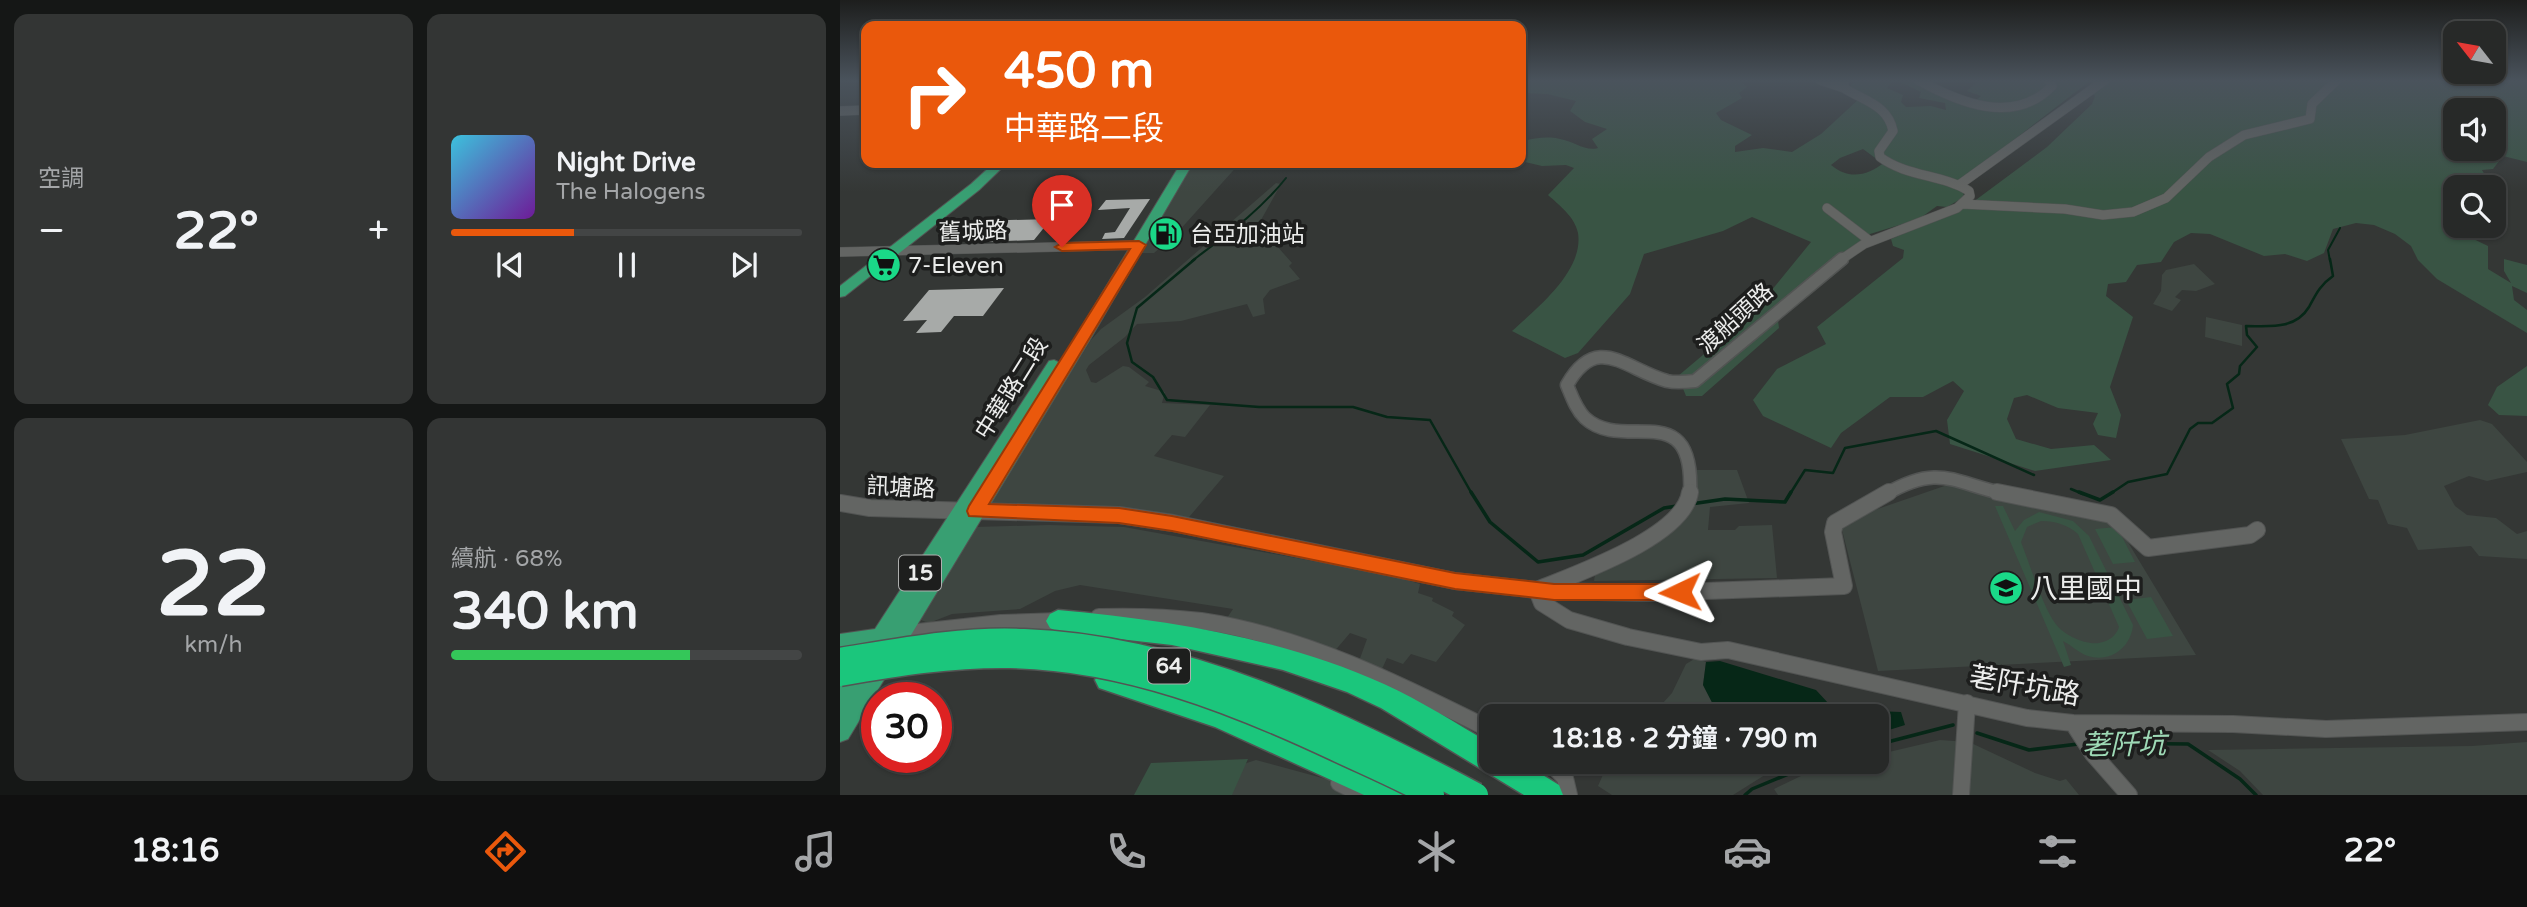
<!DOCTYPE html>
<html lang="zh-TW">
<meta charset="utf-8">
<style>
body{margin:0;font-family:"Varela Round","Noto Sans TC",sans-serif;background:#333534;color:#f1f3f6;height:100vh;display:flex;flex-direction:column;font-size:26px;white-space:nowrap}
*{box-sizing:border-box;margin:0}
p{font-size:23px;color:#a4a6a8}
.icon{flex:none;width:38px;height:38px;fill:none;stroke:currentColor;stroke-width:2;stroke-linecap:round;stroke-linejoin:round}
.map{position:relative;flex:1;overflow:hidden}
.sheet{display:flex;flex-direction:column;gap:14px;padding:14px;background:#151716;width:840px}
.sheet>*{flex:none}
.top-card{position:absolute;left:21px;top:21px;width:665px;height:147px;border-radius:14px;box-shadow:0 2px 5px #0004,0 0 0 2px #434545;background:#ea580c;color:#fff;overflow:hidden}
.needle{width:46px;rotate:301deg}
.tools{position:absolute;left:1603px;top:21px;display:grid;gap:14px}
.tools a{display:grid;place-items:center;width:63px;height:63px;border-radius:14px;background:#272928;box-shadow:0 2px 5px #0004,0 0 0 2px #434545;font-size:35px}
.speed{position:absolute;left:21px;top:682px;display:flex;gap:14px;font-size:35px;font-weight:700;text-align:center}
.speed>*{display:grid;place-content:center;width:91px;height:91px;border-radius:50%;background:#272928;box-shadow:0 2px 5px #0004,0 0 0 2px #434545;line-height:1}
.speed .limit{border:10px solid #d22;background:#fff;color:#111}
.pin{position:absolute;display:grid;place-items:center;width:60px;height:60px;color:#fff;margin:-72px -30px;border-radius:50% 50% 50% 0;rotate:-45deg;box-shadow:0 0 7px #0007}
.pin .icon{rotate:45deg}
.me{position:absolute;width:77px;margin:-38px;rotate:268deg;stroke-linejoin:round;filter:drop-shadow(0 0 5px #0008)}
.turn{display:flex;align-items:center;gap:24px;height:147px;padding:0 28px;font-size:32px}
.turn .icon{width:91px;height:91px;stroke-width:2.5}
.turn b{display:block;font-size:49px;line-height:60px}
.big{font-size:52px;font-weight:700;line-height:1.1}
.sheet .tile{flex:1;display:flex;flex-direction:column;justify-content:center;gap:10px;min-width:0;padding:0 24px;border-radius:14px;background:#333534}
.sheet .dial{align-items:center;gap:0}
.dial b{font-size:91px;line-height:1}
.song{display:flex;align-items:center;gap:21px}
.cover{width:84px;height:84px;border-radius:10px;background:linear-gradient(135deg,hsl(190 70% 55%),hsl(280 70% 35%))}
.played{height:7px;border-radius:4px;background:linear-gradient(90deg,#ea580c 35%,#434545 35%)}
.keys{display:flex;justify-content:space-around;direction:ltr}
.heat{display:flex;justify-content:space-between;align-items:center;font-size:38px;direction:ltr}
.charge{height:10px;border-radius:5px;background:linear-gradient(90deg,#34c759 68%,#434545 0)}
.sheet .tiles{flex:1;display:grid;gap:14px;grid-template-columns:repeat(2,1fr)}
.trip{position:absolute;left:639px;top:704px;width:410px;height:70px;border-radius:14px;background:#272928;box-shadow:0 2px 5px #0004,0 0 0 2px #434545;font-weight:700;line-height:70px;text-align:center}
.tabs{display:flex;height:112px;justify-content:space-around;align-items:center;background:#101010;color:#a4a6a8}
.tabs .icon{width:49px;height:49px}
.tabs .on{color:#ea580c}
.tabs b{font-size:32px;color:#f1f3f6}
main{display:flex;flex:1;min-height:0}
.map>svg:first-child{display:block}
</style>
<main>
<section class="sheet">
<div class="tiles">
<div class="tile"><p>空調</p>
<div class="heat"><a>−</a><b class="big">22°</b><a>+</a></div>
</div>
<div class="tile">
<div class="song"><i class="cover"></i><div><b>Night Drive</b><p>The Halogens</p></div></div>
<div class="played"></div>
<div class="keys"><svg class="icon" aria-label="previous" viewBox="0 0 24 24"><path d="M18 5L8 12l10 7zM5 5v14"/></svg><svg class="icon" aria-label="pause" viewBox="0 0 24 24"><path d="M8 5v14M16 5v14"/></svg><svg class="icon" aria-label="next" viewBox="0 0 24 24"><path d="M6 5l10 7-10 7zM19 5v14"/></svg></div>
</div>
<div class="tile dial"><b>22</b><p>km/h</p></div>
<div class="tile"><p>續航 · 68%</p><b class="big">340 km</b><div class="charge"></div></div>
</div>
</section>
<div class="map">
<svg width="1687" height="795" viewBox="0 0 1687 795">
<rect width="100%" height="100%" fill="#343735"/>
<path fill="#3e4641" d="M352,163H400L337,233L314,253H300Z
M436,183L441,184L421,220L438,239L436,245L452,263L449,266L460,279L430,290L423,299L425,314L413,317L407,304L341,321L297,324L285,337L249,365L246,370L251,382L256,383L283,366L289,367L309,382L305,386L325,392L322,403L370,405L345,437L332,435L314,456L384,476L344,523L145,511L251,340L261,329L305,297Z
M1354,264L1375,284L1356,291L1342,290L1335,297L1341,300L1332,311L1313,304L1321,291L1322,275L1326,270Z
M1366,317L1402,325V346L1365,337Z
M1640,420L1652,424L1687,462V472L1647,481L1629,476L1604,486L1615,506L1627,515L1656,518L1677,534L1687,531V559L1639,556L1631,546L1578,550L1567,528L1548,524L1538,500L1529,499L1501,439L1565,435Z
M854,470H897L909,503L870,507L868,530H895L899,526L932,525L937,578L754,581L756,568L844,520L849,513Z
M1113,483L1274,519L1356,655L1038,671L1000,522Z
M209,525L284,527L550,575L580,584L578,593L593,598L592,601L614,612L612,616L625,625L596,662L571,654L563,664L547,658L542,669L518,664L527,639L510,633L493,653L381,627L393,609L240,585L215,591L180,609L112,614L89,623L78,619L134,527Z
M856,658L866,662L863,685L879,716H809L812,704H822L832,693L846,664Z
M1100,740L1129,742L1195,773L1220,781L1226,779L1239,795H938L934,789L961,776L1013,761H1036V755Z
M1687,742V795H1423L1400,771L1368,750L1632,746Z
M416,760L497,782L521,795H308Z
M769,761H929L928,773L893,795H772L758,786Z"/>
<path fill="#395444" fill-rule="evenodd" d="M681,80H900L907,87L899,93L902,98L876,113L881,120L912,135L895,146V152L923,148L952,152L981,134L1020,98L1010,90L1011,84L1023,80H1053L1047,88L1063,95L1061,102L1066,107L1091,106L1106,110L1105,103L1079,98L1081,92L1056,80H1100L1091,86L1131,104L1141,96L1127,91L1139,80H1251L1121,181L1038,160L1023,149L1000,158L991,165C1009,180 1027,176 1045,162L1123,191L1124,197L1107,207L1097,206L1079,219L1030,234L936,305L939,328L862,396H846L838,376L914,312L971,242L912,217L883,231L804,254L790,294L738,353L725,358L672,331C697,308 744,271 738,233C735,217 719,205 708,195L734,168L726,165L702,166L681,161V142C692,138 708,136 720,139C733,141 746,152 758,148L752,139L767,129L745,122L730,111L736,101L707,94L681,93Z
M1687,80V162L1663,156L1653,169L1642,170L1652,187H1615V226H1618L1621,233L1648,246V269L1671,283L1664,271V259L1687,265V293L1672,286L1674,300L1687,310V333L1597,279L1578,260L1571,246L1555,234L1534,225L1516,223L1493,229L1484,253L1467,261L1445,254L1424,256L1370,234L1351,233L1334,242L1321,262L1297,265L1286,282L1268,284L1266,296L1293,317L1270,387L1281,415L1276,438L1258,435L1253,424L1258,413L1218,408L1187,395L1174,398L1167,419L1176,439L1211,449L1254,445L1271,460L1195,471L1110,444L1107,420L1124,391L1113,381L1083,397H1050L1001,433L991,448L923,416L913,400L937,369L986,344L977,327L1063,258L1064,250L1053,246L1051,239L1129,205L1207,147L1252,104L1255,96L1248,89L1253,81ZM1615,110H1654V149H1615Z
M1687,366V416L1659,415L1648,405L1657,387Z
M1155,506H1163L1175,531L1184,520L1199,512L1233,521L1249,536L1293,625C1291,647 1271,663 1248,656C1239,653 1231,645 1223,641L1231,665L1224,667ZM1201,521C1216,521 1228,525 1238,534L1279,627C1276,636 1269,641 1259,643C1245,645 1223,635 1215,623C1203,607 1189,562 1181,542L1187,527Z
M1277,527L1295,562L1273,564L1255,529Z
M1311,597L1333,636L1307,639L1286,600Z
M408,759L392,795H294L311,763Z"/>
<path fill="#062717" d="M880,661L976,690L989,704L994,716H879L863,685L866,662Z
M1035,711L1061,712L1065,725L1036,734V716H1025Z"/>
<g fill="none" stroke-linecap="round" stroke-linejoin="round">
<path stroke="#062717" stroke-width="2" d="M352,261C386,235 420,211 446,178
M1490,261L1488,250L1500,228"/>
<path stroke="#062717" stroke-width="2.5" d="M355,259L297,308L287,343L292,362L313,377L327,400L419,407H513L547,417L590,420L632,494
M1231,489L1243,494
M950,494L965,470L993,473L1005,448L1096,431L1194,475
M1270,494L1288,482L1327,474L1350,429L1358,423H1372L1393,408L1387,384L1399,374L1400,366L1417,347L1407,335L1406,326C1429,326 1455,330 1469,307C1476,294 1480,285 1493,276L1490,259"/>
<path stroke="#062717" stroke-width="3.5" d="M631,492L650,522L698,562L743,555L824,508L837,506
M1239,492L1260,500L1273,492
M851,504L885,499L945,502L951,492
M1137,733L1189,750L1238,744
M1255,743L1348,744L1400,779L1416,795
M1036,745L1113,725
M905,795L912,789L980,761"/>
</g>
<path fill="#a7aaa8" d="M310,199L284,238L262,239L265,233L275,232L290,208L258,210L266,200Z
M211,219L194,240L140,242L143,238H122L133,221Z
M164,288L143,316H114L101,332L76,333L87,320L63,321L89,290Z"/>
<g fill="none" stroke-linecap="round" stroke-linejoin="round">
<g stroke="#525453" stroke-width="10">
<path id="minor-far2" d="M980,80L1004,88
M1078,80C1118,102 1174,126 1212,86L1209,80
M0,111L26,110
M1119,185L1265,80
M1122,204L1225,209L1263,215L1293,212L1326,198L1369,157L1404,135L1470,119L1472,104L1497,80
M987,208L1030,241
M0,252L299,245
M999,261L1024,244L1117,208L1130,196L1129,191C1101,174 1067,177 1040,157L1039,151L1053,131C1048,105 1024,101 1004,88V80"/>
</g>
<g stroke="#525453" stroke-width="15">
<path id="minor-far1" d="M850,494C855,394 784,454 745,418C736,409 732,397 727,385C757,332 785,369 827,381C836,383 846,382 855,381L1002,259
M1046,494C1100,463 1113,483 1165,494"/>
</g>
<g stroke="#525453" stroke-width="18">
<path id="minor" d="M1157,492L1271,515L1308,548L1410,535L1417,530
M0,503L30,508L279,515L333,523L615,581L697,590L702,603L729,620L788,637L861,652L888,650L1187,718L1233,723L1393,724L1486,729L1687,722
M697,590C735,574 844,537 850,492
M701,591L812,593L1004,586L993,532L995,523L1049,492
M259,617C293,616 327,617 361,621C463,636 559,684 651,730
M60,634L161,623L220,621
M1233,723L1253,754L1289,795
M709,761L725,778L729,795
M499,783L523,795
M1121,795L1127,703"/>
</g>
<g stroke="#525453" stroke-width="2">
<path id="major" d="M154,163H167L139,190L5,296L0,297V286L131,184Z
M341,163H353L252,336L8,739L0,742V683L22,649L0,652V634L35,629L209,361L214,360L220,363Z"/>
</g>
<g stroke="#525453" stroke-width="3">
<path id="highway" d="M218,610C329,620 442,638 544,684C581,701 616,723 651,744V761H680L719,785L723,795H684L541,708L507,692L443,670L332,645L218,632L210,628L206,621L210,614Z
M268,668C370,698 467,739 563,785L567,795H524L375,727L259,688L255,680L259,672Z"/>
</g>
<use href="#minor-far2" stroke="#636563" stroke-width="9"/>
<use href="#minor-far1" stroke="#636563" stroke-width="12"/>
<use href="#minor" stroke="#636563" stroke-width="16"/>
<use href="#major" fill="#389f72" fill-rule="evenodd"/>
<use href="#highway" fill="#1bc67c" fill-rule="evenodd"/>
<g stroke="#525453" stroke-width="27" stroke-linecap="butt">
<path id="highway-bridge" d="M0,660C61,650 122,638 184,641C345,647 496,721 636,795
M0,674C56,664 113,655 170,656C284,658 394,701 496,749C528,764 561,778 592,795"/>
</g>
<use href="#highway-bridge" stroke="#1bc67c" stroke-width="24"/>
</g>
<linearGradient id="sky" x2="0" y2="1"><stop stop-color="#1d1e1d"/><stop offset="0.42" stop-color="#4a535c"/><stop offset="1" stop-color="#4a535c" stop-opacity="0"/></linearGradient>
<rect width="1687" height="192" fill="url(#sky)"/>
<path fill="#ea580c" stroke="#983908" stroke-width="2" d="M299,241L306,245L149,504L279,508L332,516L615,573L670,579L714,584H840L847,586L849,592L847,598L840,600H714L670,595L615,589L332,531L279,523L129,516L127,511L129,506L290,249L222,251L215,247L222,243Z"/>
<defs>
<g id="fuel-disc" transform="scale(1.75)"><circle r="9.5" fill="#1ad988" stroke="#1d1e1d"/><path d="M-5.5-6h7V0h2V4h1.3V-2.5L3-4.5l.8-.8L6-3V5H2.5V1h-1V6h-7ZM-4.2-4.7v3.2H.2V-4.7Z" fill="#111"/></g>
<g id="supermarket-disc" transform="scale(1.75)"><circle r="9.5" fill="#1ad988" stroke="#1d1e1d"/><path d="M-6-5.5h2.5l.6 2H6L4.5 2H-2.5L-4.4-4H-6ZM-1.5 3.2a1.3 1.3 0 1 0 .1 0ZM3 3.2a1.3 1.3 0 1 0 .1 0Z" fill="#111"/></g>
<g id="school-disc" transform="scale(1.75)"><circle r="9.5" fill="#1ad988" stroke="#1d1e1d"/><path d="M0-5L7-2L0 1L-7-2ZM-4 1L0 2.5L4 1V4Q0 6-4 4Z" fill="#111"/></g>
</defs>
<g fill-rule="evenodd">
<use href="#fuel-disc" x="326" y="234"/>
<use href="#supermarket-disc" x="44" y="265"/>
<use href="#school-disc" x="1166" y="588"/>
</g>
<g text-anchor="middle" stroke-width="7" stroke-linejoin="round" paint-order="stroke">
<g fill="#1d1e1d" stroke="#aeafae" stroke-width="2">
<rect x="59" y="555.5" width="42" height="35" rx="5"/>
<rect x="308" y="648.5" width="42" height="35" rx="5"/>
</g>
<g font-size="21" font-weight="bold" fill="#ecedec">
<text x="80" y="580">15</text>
<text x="329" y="673">64</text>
</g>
<g font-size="23" fill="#ecedec" stroke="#1d1e1d">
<text transform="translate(133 231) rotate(-2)" y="8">舊城路</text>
<text transform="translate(895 318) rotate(-42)" y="8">渡船頭路</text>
<text transform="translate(171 388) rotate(-58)" y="8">中華路二段</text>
<text transform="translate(61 487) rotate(3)" y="8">訊塘路</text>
</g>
<g font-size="23" fill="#ecedec" stroke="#1d1e1d" text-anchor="start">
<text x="350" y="242">台亞加油站</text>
<text x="68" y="273">7-Eleven</text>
</g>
<g font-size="28" fill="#ecedec" stroke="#1d1e1d" text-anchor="start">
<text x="1190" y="598">八里國中</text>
</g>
<g font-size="28" fill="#ecedec" stroke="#1d1e1d">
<text transform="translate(1185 685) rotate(10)" y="10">荖阡坑路</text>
</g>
<g font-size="28" font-style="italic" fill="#9edab6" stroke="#1d1e1d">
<text transform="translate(1284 744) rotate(-1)" y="10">荖阡坑</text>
</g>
</g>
</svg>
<div class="tools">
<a><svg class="needle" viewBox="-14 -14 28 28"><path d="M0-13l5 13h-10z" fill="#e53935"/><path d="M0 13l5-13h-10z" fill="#a4a6a8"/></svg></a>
<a><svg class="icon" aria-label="sound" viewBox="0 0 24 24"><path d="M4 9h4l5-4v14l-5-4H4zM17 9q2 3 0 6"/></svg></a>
<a><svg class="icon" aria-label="search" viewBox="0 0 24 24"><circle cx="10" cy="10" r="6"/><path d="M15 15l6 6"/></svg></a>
</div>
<div class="speed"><div class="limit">30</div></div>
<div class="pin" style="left:222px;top:247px;background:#d93025"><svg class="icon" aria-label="arrive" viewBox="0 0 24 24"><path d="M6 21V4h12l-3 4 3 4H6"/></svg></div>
<svg class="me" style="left:840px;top:592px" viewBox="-20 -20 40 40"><path d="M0-17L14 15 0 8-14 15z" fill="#ea580c" stroke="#fff" stroke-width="4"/></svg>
<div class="trip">18:18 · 2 分鐘 · 790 m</div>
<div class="top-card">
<div class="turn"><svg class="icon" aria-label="right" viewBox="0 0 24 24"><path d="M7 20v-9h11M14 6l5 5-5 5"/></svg><div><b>450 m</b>中華路二段</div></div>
</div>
</div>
</main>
<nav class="tabs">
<b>18:16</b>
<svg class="icon on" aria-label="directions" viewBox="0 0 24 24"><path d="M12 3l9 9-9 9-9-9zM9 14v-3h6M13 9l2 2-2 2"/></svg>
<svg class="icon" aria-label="music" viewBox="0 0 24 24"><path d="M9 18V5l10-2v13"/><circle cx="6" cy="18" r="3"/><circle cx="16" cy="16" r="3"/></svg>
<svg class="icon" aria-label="phone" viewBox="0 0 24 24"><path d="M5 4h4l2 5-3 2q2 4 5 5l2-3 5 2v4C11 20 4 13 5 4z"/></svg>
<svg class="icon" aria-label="climate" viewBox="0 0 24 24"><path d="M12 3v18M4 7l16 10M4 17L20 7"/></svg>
<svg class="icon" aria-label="car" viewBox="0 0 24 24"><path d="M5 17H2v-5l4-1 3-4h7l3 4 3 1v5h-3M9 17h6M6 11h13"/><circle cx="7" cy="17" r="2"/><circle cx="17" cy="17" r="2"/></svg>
<svg class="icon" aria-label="filters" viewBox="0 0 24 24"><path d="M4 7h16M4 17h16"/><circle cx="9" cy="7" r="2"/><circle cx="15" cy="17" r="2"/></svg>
<b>22°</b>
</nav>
